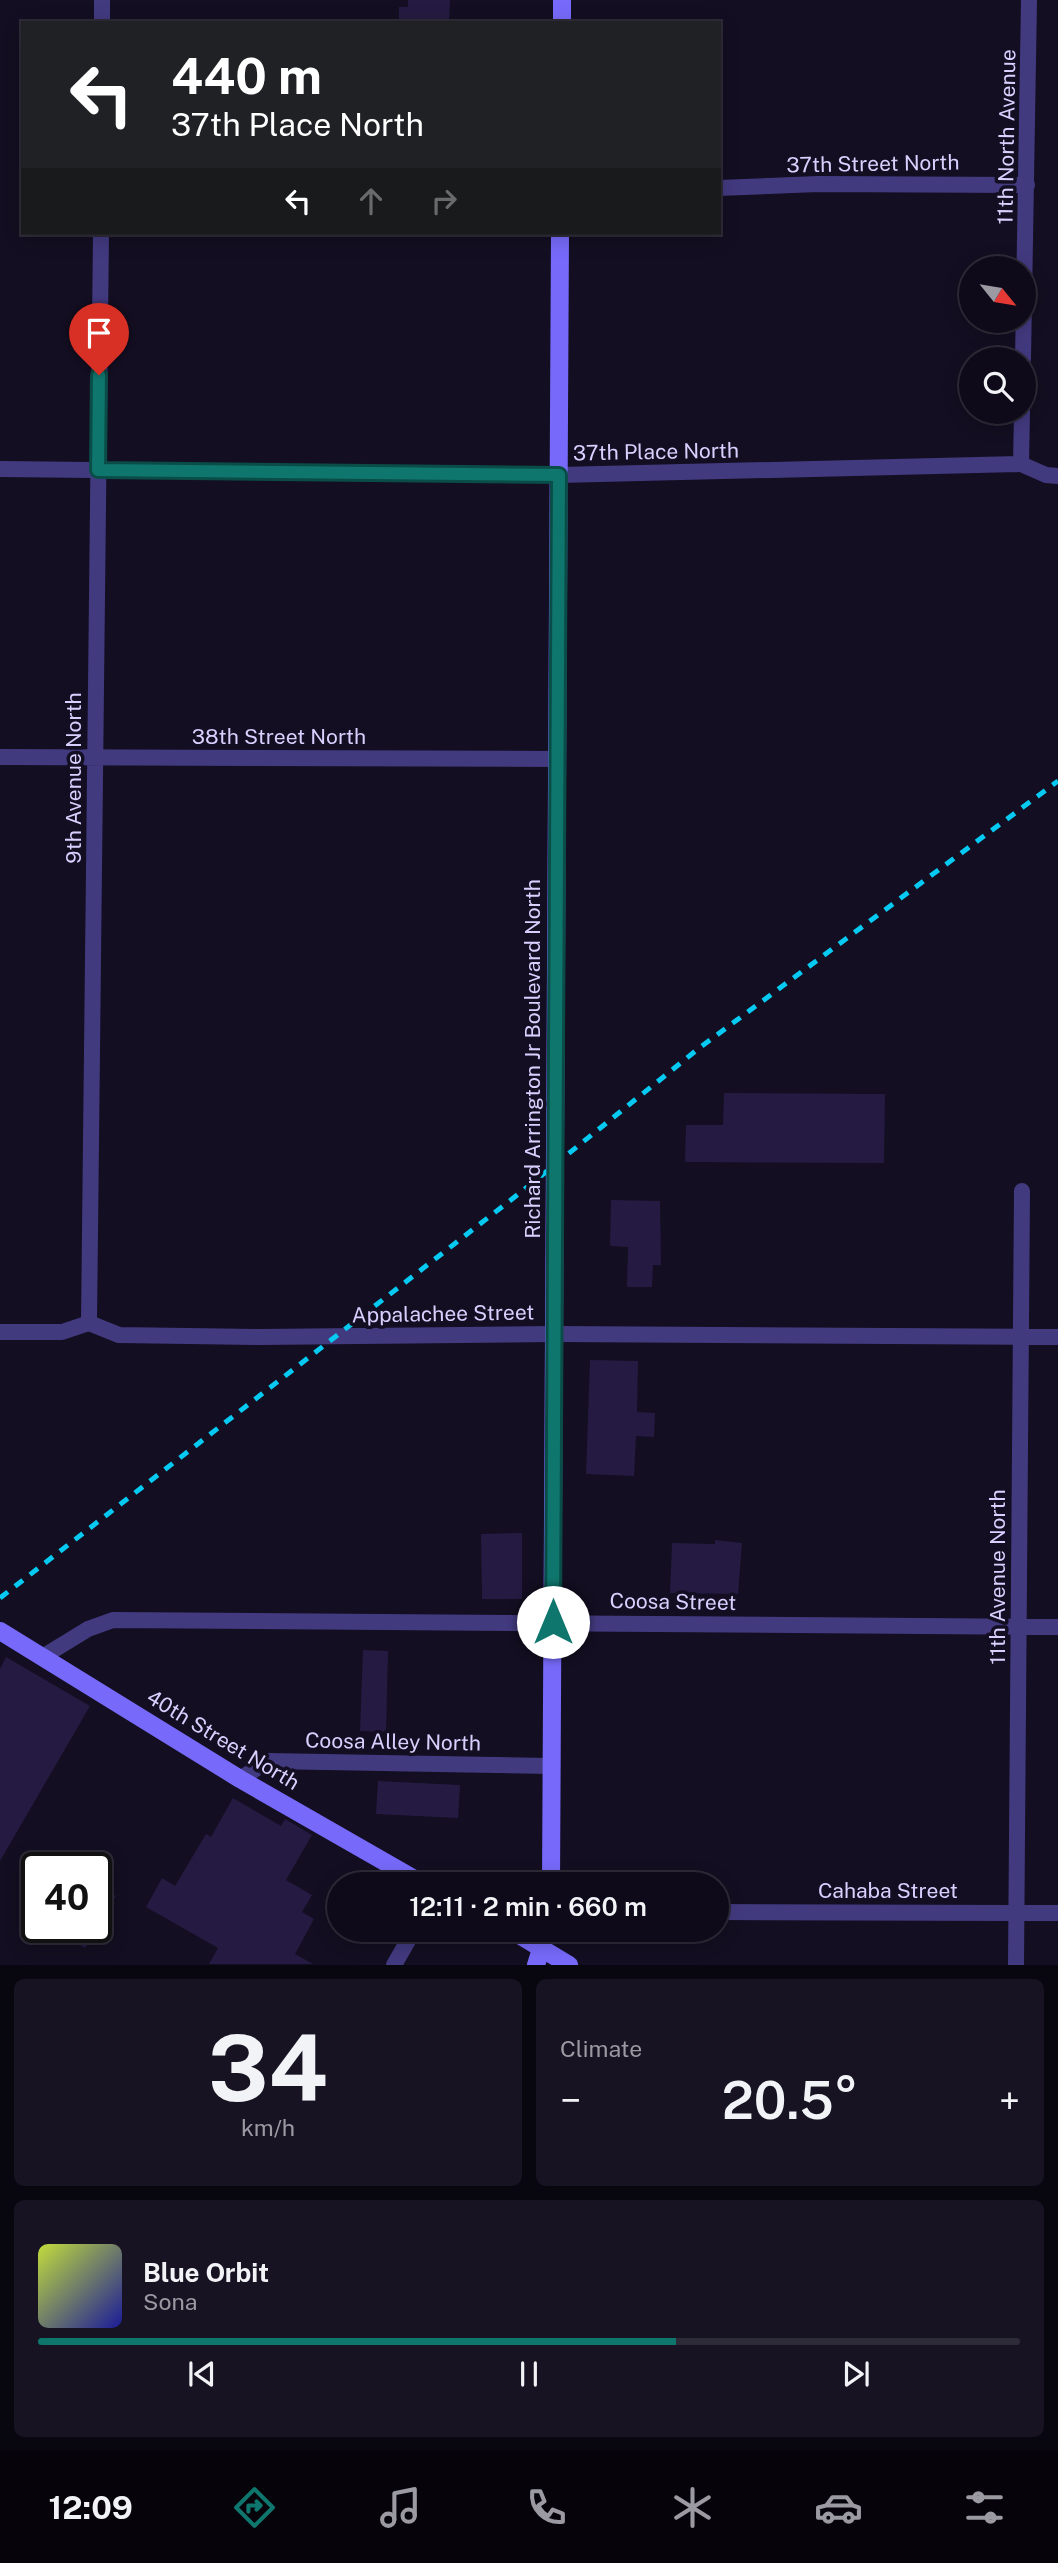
<!DOCTYPE html>
<meta charset="utf-8">
<style>
body{margin:0;font-family:"Public Sans",sans-serif;background:#171322;color:#f1f3f6;height:100vh;display:flex;flex-direction:column;font-size:26px;white-space:nowrap}
*{box-sizing:border-box;margin:0}
p{font-size:23px;color:#9b9aa2}
.icon{flex:none;width:38px;height:38px;fill:none;stroke:currentColor;stroke-width:2;stroke-linecap:round;stroke-linejoin:round}
.map{position:relative;height:1965px;overflow:hidden}
.panel{display:flex;flex-direction:column;gap:14px;padding:14px;background:#08060e;flex:1}
.panel>*{flex:none}
.hud{position:absolute;left:21px;top:21px;width:700px;height:214px;border-radius:0px;box-shadow:0 4px 18px #0003,0 0 0 2px #2e2b38;background:#202124;color:#fff;overflow:hidden}
.needle{width:46px;rotate:120deg}
.fabs{position:absolute;left:959px;top:256px;display:grid;gap:14px}
.fabs a{display:grid;place-items:center;width:77px;height:77px;border-radius:50%;background:#0e0a19;box-shadow:0 4px 18px #0003,0 0 0 2px #2e2b38;font-size:35px}
.speed{position:absolute;left:21px;top:1852px;display:flex;gap:14px;font-size:35px;font-weight:700;text-align:center}
.speed>*{display:grid;place-content:center;width:91px;height:91px;border-radius:50%;background:#0e0a19;box-shadow:0 4px 18px #0003,0 0 0 2px #2e2b38;line-height:1}
.speed .limit{border:4px solid #111;border-radius:10px;background:#fff;color:#111}
.pin{position:absolute;display:grid;place-items:center;width:60px;height:60px;color:#fff;margin:-72px -30px;border-radius:50% 50% 50% 0;rotate:-45deg;box-shadow:0 0 7px #0007}
.pin .icon{rotate:45deg}
.me{position:absolute;width:77px;margin:-38px;rotate:0deg;stroke-linejoin:round;filter:drop-shadow(0 0 5px #0008)}
.turn{display:flex;align-items:center;gap:24px;height:147px;padding:0 35px;font-size:32px}
.turn .icon{width:91px;height:91px;stroke-width:2.5}
.turn b{display:block;font-size:49px;line-height:60px}
.lanes{display:flex;align-items:center;height:66px;padding:0 35px;background:#0003;justify-content:center;gap:35px;direction:ltr}
.lanes .off{opacity:.35}
.big{font-size:52px;font-weight:600;line-height:1.1}
.panel .card{flex:1;display:flex;flex-direction:column;justify-content:center;gap:10px;min-width:0;padding:0 24px;border-radius:10px;background:#171322}
.panel .dial{align-items:center;gap:0}
.dial b{font-size:91px;line-height:1}
.song{display:flex;align-items:center;gap:21px}
.cover{width:84px;height:84px;border-radius:10px;background:linear-gradient(135deg,hsl(70 70% 55%),hsl(240 70% 35%))}
.played{height:7px;border-radius:4px;background:linear-gradient(90deg,#0f766e 65%,#2e2b38 65%)}
.keys{display:flex;justify-content:space-around;direction:ltr}
.heat{display:flex;justify-content:space-between;align-items:center;font-size:38px;direction:ltr}
.panel .tiles{flex:1;display:grid;gap:14px;grid-template-columns:1fr 1fr}
.card:last-child{grid-column:span 2}
.trip{position:absolute;left:327px;top:1872px;width:402px;height:70px;border-radius:35px;background:#0e0a19;box-shadow:0 4px 18px #0003,0 0 0 2px #2e2b38;font-weight:600;line-height:70px;text-align:center}
.tab-bar{display:flex;height:112px;justify-content:space-around;align-items:center;background:#06040a;color:#9b9aa2}
.tab-bar .icon{width:49px;height:49px}
.tab-bar .active{color:#0f766e}
.tab-bar b{font-size:32px;color:#f1f3f6}
.map>svg:first-child{display:block}
</style>
<div class="map">
<svg width="1058" height="1965" viewBox="0 0 1058 1965">
<rect width="100%" height="100%" fill="#130e21"/>
<path fill="#251b42" d="M408,0H450L449,23H399V7H408Z
M724,1093L885,1094L884,1163L685,1162L686,1125H723Z
M611,1200L660,1201L661,1265H653L652,1287H627L628,1247L610,1246Z
M590,1360L638,1361L637,1412L655,1413L654,1437L636,1436L634,1476L586,1474Z
M522,1533V1599H482L481,1534Z
M715,1540L742,1543L738,1594L670,1593L672,1543L715,1544Z
M363,1650L388,1651L386,1732L360,1731Z
M6,1657L90,1706L0,1861V1669Z
M378,1781L460,1785L458,1818L376,1814Z
M233,1798L281,1826L285,1819L312,1835L286,1880L312,1895L302,1912L314,1919L295,1954L313,1964H209L218,1948L146,1907L162,1878L175,1886L206,1834L211,1837Z
M96,1884L116,1896L85,1948L50,1927H96Z"/>
<g fill="none" stroke-linecap="round" stroke-linejoin="round">
<path stroke="#423a7f" stroke-width="16" d="M102,23V0
M719,188L818,184L1027,185
M1023,359L1029,0
M1021,464L1022,411
M0,469L559,475L1021,464L1046,475L1058,476
M0,757L557,759
M89,1323L101,233
M0,1332H62L89,1323L119,1335L260,1337L554,1334L1058,1337
M44,1656L88,1629L113,1620L1058,1627
M240,1779L268,1761L552,1766
M718,1912L1058,1913
M394,1965L414,1930
M1016,1965L1022,1191"/>
<path stroke="#776afa" stroke-width="18" d="M562,23V0
M0,1631L240,1779L425,1885
M551,1885L560,233
M511,1930L569,1965
M536,1965L547,1930"/>
<path stroke="#07caf2" stroke-width="5" stroke-dasharray="10 9" stroke-linecap="butt" d="M0,1598L521,1192L698,1049L1058,781"/>
</g>
<g fill="none" stroke-linecap="round" stroke-linejoin="round">
<g stroke="#0a4d48" stroke-width="18">
<path id="route" d="M99,375L98,470L559,475L553,1622"/>
</g>
<use href="#route" stroke="#0f766e" stroke-width="12"/>
</g>
<g text-anchor="middle" stroke-width="7" stroke-linejoin="round" paint-order="stroke">
<g font-size="21" fill="#d8d0fe" stroke="#130e21">
<text transform="translate(1007 137) rotate(-89)" y="7">11th North Avenue</text>
<text transform="translate(873 164) rotate(-1)" y="7">37th Street North</text>
<text transform="translate(656 452) rotate(-1)" y="7">37th Place North</text>
<text x="279" y="744">38th Street North</text>
<text transform="translate(74 778) rotate(-90)" y="7">9th Avenue North</text>
<text transform="translate(533 1059) rotate(-90)" y="7">Richard Arrington Jr Boulevard North</text>
<text transform="translate(443 1314) rotate(-1)" y="7">Appalachee Street</text>
<text transform="translate(998 1577) rotate(-90)" y="7">11th Avenue North</text>
<text transform="translate(673 1602) rotate(1)" y="7">Coosa Street</text>
<text transform="translate(223 1740) rotate(31)" y="7">40th Street North</text>
<text transform="translate(393 1742) rotate(1)" y="7">Coosa Alley North</text>
<text x="888" y="1898">Cahaba Street</text>
</g>
</g>
</svg>
<div class="fabs">
<a><svg class="needle" viewBox="-14 -14 28 28"><path d="M0-13l5 13h-10z" fill="#e53935"/><path d="M0 13l5-13h-10z" fill="#9b9aa2"/></svg></a>
<a><svg class="icon" aria-label="search" viewBox="0 0 24 24"><circle cx="10" cy="10" r="6"/><path d="M15 15l6 6"/></svg></a>
</div>
<div class="speed"><div class="limit">40</div></div>
<div class="pin" style="left:99px;top:375px;background:#d93025"><svg class="icon" aria-label="arrive" viewBox="0 0 24 24"><path d="M6 21V4h12l-3 4 3 4H6"/></svg></div>
<svg class="me" style="left:553px;top:1622px" viewBox="-20 -20 40 40"><circle r="19" fill="#fff"/><path d="M0-13L10 11 0 6-10 11z" fill="#0f766e"/></svg>
<div class="trip">12:11 · 2 min · 660 m</div>
<div class="hud">
<div class="turn"><svg class="icon" aria-label="left" viewBox="0 0 24 24"><path d="M17 20v-9H6M10 6l-5 5 5 5"/></svg><div><b>440 m</b>37th Place North</div></div>
<div class="lanes"><svg class="icon" aria-label="left" viewBox="0 0 24 24"><path d="M17 20v-9H6M10 6l-5 5 5 5"/></svg><svg class="icon off" aria-label="ahead" viewBox="0 0 24 24"><path d="M12 20V5M6 11l6-6 6 6"/></svg><svg class="icon off" aria-label="right" viewBox="0 0 24 24"><path d="M7 20v-9h11M14 6l5 5-5 5"/></svg></div>
</div>
</div>
<section class="panel">
<div class="tiles">
<div class="card dial"><b>34</b><p>km/h</p></div>
<div class="card"><p>Climate</p>
<div class="heat"><a>−</a><b class="big">20.5°</b><a>+</a></div>
</div>
<div class="card">
<div class="song"><i class="cover"></i><div><b>Blue Orbit</b><p>Sona</p></div></div>
<div class="played"></div>
<div class="keys"><svg class="icon" aria-label="previous" viewBox="0 0 24 24"><path d="M18 5L8 12l10 7zM5 5v14"/></svg><svg class="icon" aria-label="pause" viewBox="0 0 24 24"><path d="M8 5v14M16 5v14"/></svg><svg class="icon" aria-label="next" viewBox="0 0 24 24"><path d="M6 5l10 7-10 7zM19 5v14"/></svg></div>
</div>
</div>
</section>
<nav class="tab-bar">
<b>12:09</b>
<svg class="icon active" aria-label="directions" viewBox="0 0 24 24"><path d="M12 3l9 9-9 9-9-9zM9 14v-3h6M13 9l2 2-2 2"/></svg>
<svg class="icon" aria-label="music" viewBox="0 0 24 24"><path d="M9 18V5l10-2v13"/><circle cx="6" cy="18" r="3"/><circle cx="16" cy="16" r="3"/></svg>
<svg class="icon" aria-label="phone" viewBox="0 0 24 24"><path d="M5 4h4l2 5-3 2q2 4 5 5l2-3 5 2v4C11 20 4 13 5 4z"/></svg>
<svg class="icon" aria-label="climate" viewBox="0 0 24 24"><path d="M12 3v18M4 7l16 10M4 17L20 7"/></svg>
<svg class="icon" aria-label="car" viewBox="0 0 24 24"><path d="M5 17H2v-5l4-1 3-4h7l3 4 3 1v5h-3M9 17h6M6 11h13"/><circle cx="7" cy="17" r="2"/><circle cx="17" cy="17" r="2"/></svg>
<svg class="icon" aria-label="filters" viewBox="0 0 24 24"><path d="M4 7h16M4 17h16"/><circle cx="9" cy="7" r="2"/><circle cx="15" cy="17" r="2"/></svg>
</nav>
